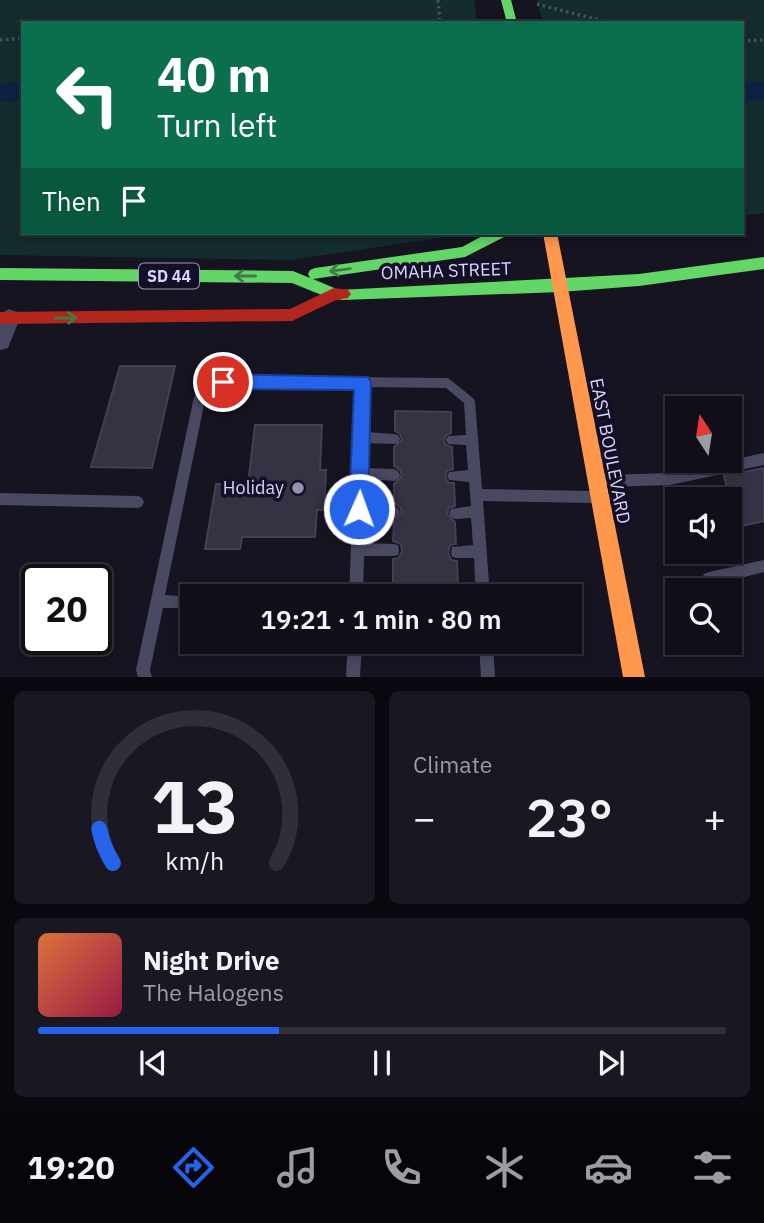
<!DOCTYPE html>
<meta charset="utf-8">
<style>
body{margin:0;font-family:"IBM Plex Sans",sans-serif;background:#191822;color:#f1f3f6;height:100vh;display:flex;flex-direction:column;font-size:26px;white-space:nowrap}
*{box-sizing:border-box;margin:0}
p{font-size:23px;color:#9c9ca2}
.icon{flex:none;width:38px;height:38px;fill:none;stroke:currentColor;stroke-width:2;stroke-linecap:round;stroke-linejoin:round}
.map{position:relative;height:677px;overflow:hidden}
.panel{display:flex;flex-direction:column;gap:14px;padding:14px;background:#09080e;flex:1}
.panel>*{flex:none}
.guide{position:absolute;left:21px;top:21px;width:723px;height:214px;border-radius:0px;box-shadow:0 4px 10px #0003,0 0 0 2px #302f38;background:#0b6e4f;color:#fff;overflow:hidden}
.needle{width:46px;rotate:348deg}
.fabs{position:absolute;left:665px;top:396px;display:grid;gap:14px}
.fabs a{display:grid;place-items:center;width:77px;height:77px;border-radius:0px;background:#100f19;box-shadow:0 4px 10px #0003,0 0 0 2px #302f38;font-size:35px}
.speed{position:absolute;left:21px;top:564px;display:flex;gap:14px;font-size:35px;font-weight:700;text-align:center}
.speed>*{display:grid;place-content:center;width:91px;height:91px;border-radius:50%;background:#100f19;box-shadow:0 4px 10px #0003,0 0 0 2px #302f38;line-height:1}
.speed .limit{border:4px solid #111;border-radius:10px;background:#fff;color:#111}
.pin{position:absolute;display:grid;place-items:center;width:60px;height:60px;color:#fff;margin:-30px;border:4px solid #fff;border-radius:50%;box-shadow:0 2px 7px #0007}
.me{position:absolute;width:77px;margin:-38px;rotate:2deg;stroke-linejoin:round;filter:drop-shadow(0 0 5px #0008)}
.turn{display:flex;align-items:center;gap:24px;height:147px;padding:0 21px;font-size:32px}
.turn .icon{width:91px;height:91px;stroke-width:2.5}
.turn b{display:block;font-size:49px;line-height:60px}
.then{display:flex;align-items:center;height:66px;padding:0 21px;background:#0003;gap:14px;font-size:26px}
.big{font-size:52px;font-weight:600;line-height:1.1}
.panel .widget{flex:1;display:flex;flex-direction:column;justify-content:center;gap:10px;min-width:0;padding:0 24px;border-radius:10px;background:#191822}
.panel .dial{align-items:center;gap:0}
.dial svg{height:182px;overflow:visible;fill:none;stroke:#302f38;stroke-width:7;stroke-linecap:round;text-anchor:middle}
.dial text{fill:#f1f3f6;stroke:none}
.song{display:flex;align-items:center;gap:21px}
.cover{width:84px;height:84px;border-radius:10px;background:linear-gradient(135deg,hsl(20 70% 55%),hsl(340 70% 35%))}
.played{height:7px;border-radius:4px;background:linear-gradient(90deg,#2563eb 35%,#302f38 35%)}
.keys{display:flex;justify-content:space-around;direction:ltr}
.heat{display:flex;justify-content:space-between;align-items:center;font-size:38px;direction:ltr}
.panel .tiles{flex:1;display:grid;gap:14px;grid-template-columns:1fr 1fr}
.widget:last-child{grid-column:span 2}
.trip{position:absolute;left:180px;top:584px;width:402px;height:70px;border-radius:0px;background:#100f19;box-shadow:0 4px 10px #0003,0 0 0 2px #302f38;font-weight:600;line-height:70px;text-align:center}
.menu{display:flex;height:112px;justify-content:space-around;align-items:center;background:#06060a;color:#9c9ca2}
.menu .icon{width:49px;height:49px}
.menu .on{color:#2563eb}
.menu b{font-size:32px;color:#f1f3f6}
.map>svg:first-child{display:block}
</style>
<div class="map">
<svg width="764" height="677" viewBox="0 0 764 677">
<rect width="100%" height="100%" fill="#161421"/>
<path fill="#132c2d" d="M0,0H475L476,23H23V233H472L291,260L0,255Z
M537,0H764V213L742,216V23H543Z"/>
<g fill="none" stroke-linecap="round" stroke-linejoin="round">
<path fill="#0d2144" fill-rule="evenodd" d="M764,81V99L742,101V83Z
M23,82V100L0,102V84Z"/>
</g>
<path fill="#343243" stroke="#433f54" stroke-width="2" d="M120,366H175L152,468L91,467Z
M395,411L451,412V433L446,435L444,441L446,445L452,447L453,469L447,471L445,477L449,483H454L455,506L449,508L447,514L455,522L456,544L450,545L448,553L451,560L457,561L458,586L393,584V559L399,558L402,551L401,544L393,541L394,521L402,513L400,507L394,503V484L402,476L400,470L394,466V447L402,440L400,434L395,431Z
M255,425H322L320,470H326L324,510H317L315,537H242L240,549H205L216,484H248Z
M764,468V521L737,527L724,476Z"/>
<g fill="none" stroke-linecap="round" stroke-linejoin="round">
<path stroke="#44505f" stroke-width="3.5" stroke-dasharray="2.5 3.5" stroke-linecap="butt" d="M438,0L440,23
M537,4L611,23
M117,23H143
M0,40L23,38
M742,41L764,40"/>
<path fill="#4a4962" fill-rule="evenodd" d="M223,376L448,378L473,398L475,401L482,489L592,491L596,493L598,497L596,501L592,503L483,501L490,597H476L474,558H457L452,557L451,552L452,547L473,545L471,518L455,519L451,517L449,513L451,509L471,506L469,482L449,480L447,476L449,472L468,470L466,445L448,444L446,440L448,436L466,435L464,403L446,388L368,387L367,432L394,434L398,435L400,439L398,443L394,444L367,443L366,468L394,469L398,471L400,475L398,479L394,481L366,479L365,503L394,506L398,508L400,512L398,516L394,518L365,516L364,543L393,544L398,545L399,550L398,555L393,556H364L363,597H349L357,387L225,386L205,400L165,595L195,597H192V608H163L150,670L152,677H138L136,670L194,397L196,394Z
M764,453V465L670,485L605,487L601,485L599,481L601,477L605,475L670,473Z
M0,493L138,496L142,498L144,502L142,506L138,508L0,505Z
M764,560V572L709,586L704,584L702,579L704,574L709,572Z
M348,642H362L360,677H346Z
M479,642H493L495,677H481Z"/>
<path fill="#4a4962" fill-rule="evenodd" d="M9,309L17,312L20,318L8,348L0,350V314Z"/>
<path fill="#63d668" fill-rule="evenodd" d="M501,0H511L517,23H507Z
M488,233H506L504,237L465,257L313,279L339,290L639,274L764,257V269L639,286L560,292L343,300L329,298L292,283L0,280V268L293,271L310,278L308,274L310,270L315,268L462,247Z"/>
<path fill="#ff974d" fill-rule="evenodd" d="M543,233H557L645,677H623Z"/>
<path fill="#b3261e" fill-rule="evenodd" d="M334,288L348,290L351,294L348,298L336,300L292,321L0,324V312L290,309Z"/>
</g>
<defs><path id="oneway-shaft" d="M-6 0H5M1.5-3L5.5 0L1.5 3" fill="none" stroke-width="1.6" stroke-linecap="round" stroke-linejoin="round" transform="scale(1.75)"/></defs>
<g stroke="#3f7c4a">
<use href="#oneway-shaft" transform="translate(340 270) rotate(172)"/>
<use href="#oneway-shaft" transform="translate(245 276) rotate(-180)"/>
<use href="#oneway-shaft" transform="translate(66 318) rotate(-1)"/>
</g>
<path fill="#2563eb" stroke="#184099" stroke-width="2" d="M223,374L368,377L371,382L368,509L365,516L359,518L352,516L349,509L354,390L223,389L217,387L215,382L217,376Z"/>
<circle fill="#9591b1" stroke="#130f26" stroke-width="2.5" cx="298" cy="488" r="7"/>
<g text-anchor="middle" stroke-width="7" stroke-linejoin="round" paint-order="stroke">
<rect fill="#130f26" stroke="#9e99be" stroke-width="2" x="139" y="263.5" width="60" height="25" rx="5"/>
<g font-size="16" font-weight="bold" fill="#d9d4ff">
<text x="169" y="282">SD 44</text>
</g>
<g font-size="18" fill="#d9d4ff" stroke="#130f26">
<text transform="translate(446 271) rotate(-2)" y="6">OMAHA STREET</text>
<text transform="translate(610 451) rotate(79)" y="6">EAST BOULEVARD</text>
</g>
<g font-size="18" fill="#d9d4ff" stroke="#130f26" text-anchor="end">
<text x="284" y="494">Holiday</text>
</g>
</g>
</svg>
<div class="fabs">
<a><svg class="needle" viewBox="-14 -14 28 28"><path d="M0-13l5 13h-10z" fill="#e53935"/><path d="M0 13l5-13h-10z" fill="#9c9ca2"/></svg></a>
<a><svg class="icon" aria-label="sound" viewBox="0 0 24 24"><path d="M4 9h4l5-4v14l-5-4H4zM17 9q2 3 0 6"/></svg></a>
<a><svg class="icon" aria-label="search" viewBox="0 0 24 24"><circle cx="10" cy="10" r="6"/><path d="M15 15l6 6"/></svg></a>
</div>
<div class="speed"><div class="limit">20</div></div>
<div class="pin" style="left:223px;top:382px;background:#d93025"><svg class="icon" aria-label="arrive" viewBox="0 0 24 24"><path d="M6 21V4h12l-3 4 3 4H6"/></svg></div>
<svg class="me" style="left:359px;top:509px" viewBox="-20 -20 40 40"><circle r="17" fill="#2563eb" stroke="#fff" stroke-width="3"/><path d="M0-11L8 9 0 5-8 9z" fill="#fff"/></svg>
<div class="trip">19:21 · 1 min · 80 m</div>
<div class="guide">
<div class="turn"><svg class="icon" aria-label="left" viewBox="0 0 24 24"><path d="M17 20v-9H6M10 6l-5 5 5 5"/></svg><div><b>40 m</b>Turn left</div></div>
<div class="then">Then<svg class="icon" aria-label="arrive" viewBox="0 0 24 24"><path d="M6 21V4h12l-3 4 3 4H6"/></svg></div>
</div>
</div>
<section class="panel">
<div class="tiles">
<div class="widget dial"><svg viewBox="0 0 100 80">
<path d="M14 69A42 42 0 1 1 86 69"/>
<path d="M14 69A42 42 0 0 1 8 54" stroke="#2563eb"/>
<text x="50" y="56" font-size="32" font-weight="700">13</text>
<text x="50" y="72" font-size="11">km/h</text>
</svg></div>
<div class="widget"><p>Climate</p>
<div class="heat"><a>−</a><b class="big">23°</b><a>+</a></div>
</div>
<div class="widget">
<div class="song"><i class="cover"></i><div><b>Night Drive</b><p>The Halogens</p></div></div>
<div class="played"></div>
<div class="keys"><svg class="icon" aria-label="previous" viewBox="0 0 24 24"><path d="M18 5L8 12l10 7zM5 5v14"/></svg><svg class="icon" aria-label="pause" viewBox="0 0 24 24"><path d="M8 5v14M16 5v14"/></svg><svg class="icon" aria-label="next" viewBox="0 0 24 24"><path d="M6 5l10 7-10 7zM19 5v14"/></svg></div>
</div>
</div>
</section>
<nav class="menu">
<b>19:20</b>
<svg class="icon on" aria-label="directions" viewBox="0 0 24 24"><path d="M12 3l9 9-9 9-9-9zM9 14v-3h6M13 9l2 2-2 2"/></svg>
<svg class="icon" aria-label="music" viewBox="0 0 24 24"><path d="M9 18V5l10-2v13"/><circle cx="6" cy="18" r="3"/><circle cx="16" cy="16" r="3"/></svg>
<svg class="icon" aria-label="phone" viewBox="0 0 24 24"><path d="M5 4h4l2 5-3 2q2 4 5 5l2-3 5 2v4C11 20 4 13 5 4z"/></svg>
<svg class="icon" aria-label="climate" viewBox="0 0 24 24"><path d="M12 3v18M4 7l16 10M4 17L20 7"/></svg>
<svg class="icon" aria-label="car" viewBox="0 0 24 24"><path d="M5 17H2v-5l4-1 3-4h7l3 4 3 1v5h-3M9 17h6M6 11h13"/><circle cx="7" cy="17" r="2"/><circle cx="17" cy="17" r="2"/></svg>
<svg class="icon" aria-label="filters" viewBox="0 0 24 24"><path d="M4 7h16M4 17h16"/><circle cx="9" cy="7" r="2"/><circle cx="15" cy="17" r="2"/></svg>
</nav>
